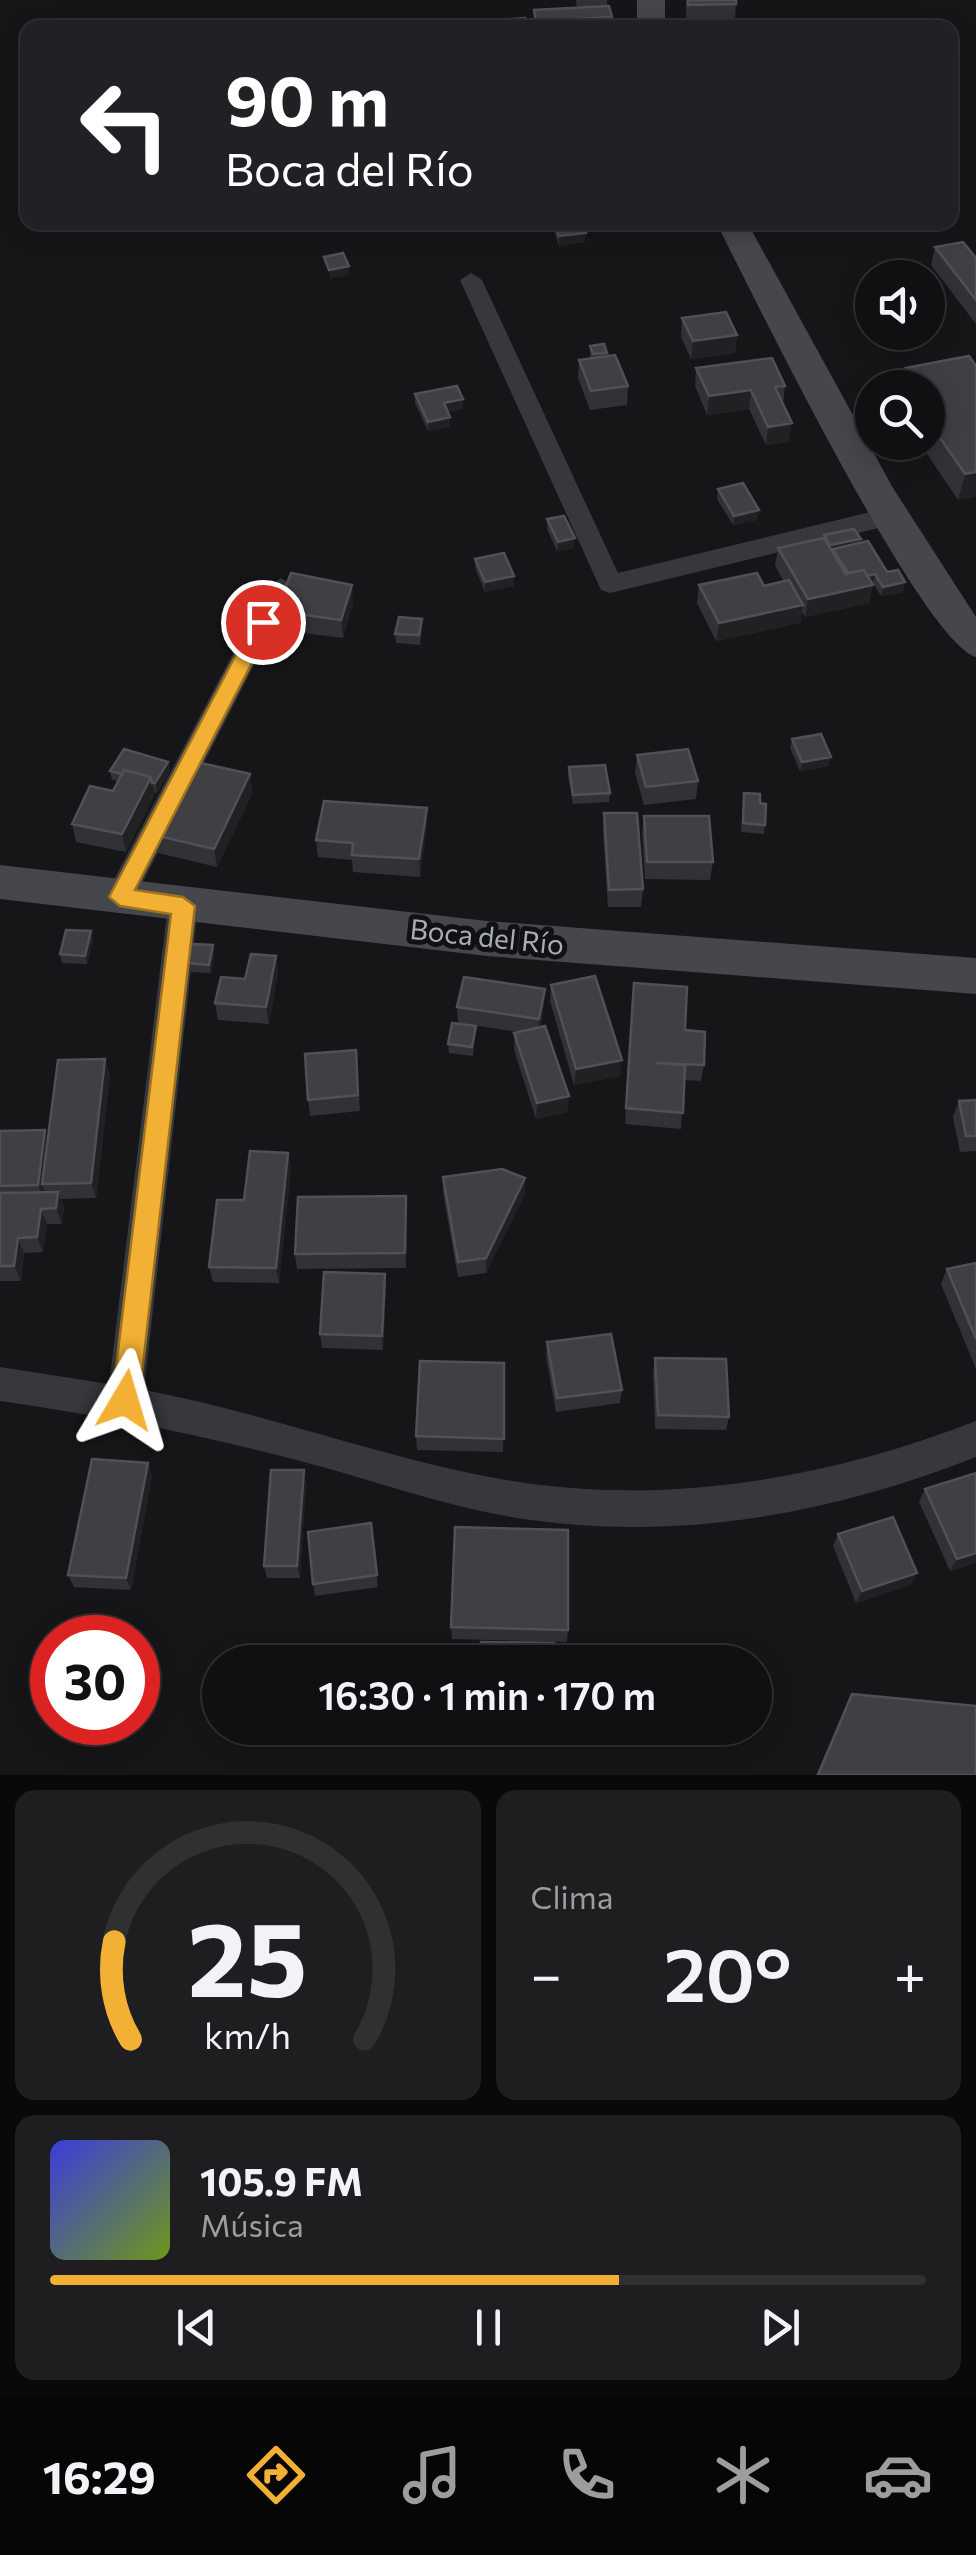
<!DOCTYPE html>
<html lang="es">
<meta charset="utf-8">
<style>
body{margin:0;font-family:Commissioner,sans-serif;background:#1e1e20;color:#f1f3f6;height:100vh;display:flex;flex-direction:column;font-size:38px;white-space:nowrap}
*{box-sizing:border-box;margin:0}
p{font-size:32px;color:#9c9d9f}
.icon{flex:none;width:55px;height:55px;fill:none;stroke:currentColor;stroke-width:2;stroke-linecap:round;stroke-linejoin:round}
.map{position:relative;height:1775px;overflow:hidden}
.sheet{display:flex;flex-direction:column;gap:15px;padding:15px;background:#09090a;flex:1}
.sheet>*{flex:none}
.hud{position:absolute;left:20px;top:20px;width:938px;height:210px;border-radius:20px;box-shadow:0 5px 25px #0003,0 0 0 2px #303032;background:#202124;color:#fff;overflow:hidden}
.controls{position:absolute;left:855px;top:260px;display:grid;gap:20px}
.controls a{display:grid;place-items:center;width:90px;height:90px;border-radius:50%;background:#101012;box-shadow:0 5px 25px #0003,0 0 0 2px #303032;font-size:50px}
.speed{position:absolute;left:30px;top:1615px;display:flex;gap:20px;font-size:50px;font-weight:700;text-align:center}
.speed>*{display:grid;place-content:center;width:130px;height:130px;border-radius:50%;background:#101012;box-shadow:0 5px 25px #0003,0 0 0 2px #303032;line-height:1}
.speed .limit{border:15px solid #d22;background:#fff;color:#111}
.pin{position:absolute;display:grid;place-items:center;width:85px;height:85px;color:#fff;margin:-42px;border:5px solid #fff;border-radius:50%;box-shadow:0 2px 10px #0007}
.me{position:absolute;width:110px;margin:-55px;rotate:7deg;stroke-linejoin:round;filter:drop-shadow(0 0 8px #0008)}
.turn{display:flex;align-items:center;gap:35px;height:210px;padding:0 40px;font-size:45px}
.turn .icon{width:130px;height:130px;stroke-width:2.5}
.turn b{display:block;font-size:70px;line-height:85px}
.big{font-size:75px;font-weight:600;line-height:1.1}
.sheet .tile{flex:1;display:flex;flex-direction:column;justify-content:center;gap:15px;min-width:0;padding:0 35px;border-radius:20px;background:#1e1e20}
.sheet .dial{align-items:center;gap:0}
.dial svg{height:260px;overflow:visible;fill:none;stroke:#303032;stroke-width:7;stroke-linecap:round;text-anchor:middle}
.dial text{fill:#f1f3f6;stroke:none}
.song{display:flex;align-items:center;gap:30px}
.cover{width:120px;height:120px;border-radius:15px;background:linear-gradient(135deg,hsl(240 70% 55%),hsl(80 70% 35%))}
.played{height:10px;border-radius:5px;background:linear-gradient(90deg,#f2b134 65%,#303032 65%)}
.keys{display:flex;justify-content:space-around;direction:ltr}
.heat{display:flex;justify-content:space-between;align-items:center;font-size:55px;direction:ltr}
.sheet .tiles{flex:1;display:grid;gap:15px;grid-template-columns:1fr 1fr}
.tile:last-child{grid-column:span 2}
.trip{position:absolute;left:202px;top:1645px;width:570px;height:100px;border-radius:50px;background:#101012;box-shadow:0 5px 25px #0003,0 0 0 2px #303032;font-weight:600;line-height:100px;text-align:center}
.tabs{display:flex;height:160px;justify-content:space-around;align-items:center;background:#060607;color:#9c9d9f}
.tabs .icon{width:70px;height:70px}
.tabs .selected{color:#f2b134}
.tabs b{font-size:45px;color:#f1f3f6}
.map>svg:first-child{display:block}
</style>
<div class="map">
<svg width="976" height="1775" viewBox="0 0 976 1775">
<rect width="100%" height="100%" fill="#161618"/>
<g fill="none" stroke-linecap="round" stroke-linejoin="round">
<path fill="#37383d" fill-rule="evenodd" d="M471,273L482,280L618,573L891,507L904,516L891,525L610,593L601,590L460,280Z
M281,578L294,587L131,905H109L105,897L109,889L268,587Z
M183,894L194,898L198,906L144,1390C267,1413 384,1459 506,1480C666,1507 826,1479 976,1421V1457C834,1513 684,1541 531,1520C454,1510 380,1482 304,1462C204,1435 103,1416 0,1401V1367L109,1384L168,906L172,898Z"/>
<path fill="#45474d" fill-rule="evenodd" d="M637,0H665V28H637Z
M716,222H747L893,488L976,617V657C921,641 751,291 716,222Z
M0,865L487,921L976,958V994L487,956L0,899Z"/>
</g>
<path fill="#323236" d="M576,0H607V6L612,17V28H533L534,10L577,8Z
M686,0H736L735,22H686Z
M573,222H638L585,230V242L559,246L555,234V225Z
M935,247L976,258V324L931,265Z
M682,318L737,335L735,353L691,359L681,337Z
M590,346L607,353V356L628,386L627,405L590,410L578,378L579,360L590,358Z
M976,366V496L958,500L923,448L924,442H928V388H902L906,368Z
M696,368L785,386L783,404L789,442L766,445L749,409L707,415L695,386Z
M415,394L463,409L447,412L450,427L428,431L415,403Z
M718,489L757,520L733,525L717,499Z
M547,519L574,548L557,551L547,529Z
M824,535L861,543L887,572L905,582L903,592L881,596L873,583L872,584L869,603L805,617L802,612L800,623L716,641L697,603L699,585L764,586L784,582L775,566L778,548L823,538Z
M475,559L514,576V586L485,592L475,568Z
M353,604L343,638L278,630L276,611Z
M422,628L420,645L396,643L395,634Z
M792,739L829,766L800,771L790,748Z
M637,755L698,781L696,799L644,805L635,773Z
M168,762L170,771L157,793L154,792L155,794L126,852L76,842L72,824L113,791L118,781L112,780L110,771Z
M569,767L610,793L609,802L573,804L568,776Z
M253,792L217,867L158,853L154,835Z
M744,793L760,803L765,825L764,834L741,832Z
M604,813L643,889L641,907H608L603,831Z
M644,816L713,862L710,880L645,879L642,834Z
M427,826L420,877L353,872L352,860L318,857L316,840Z
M91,931L93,940L87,964L62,963L60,954Z
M213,945L214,954L211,973L189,972L187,963Z
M276,956L278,973L269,1024L218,1020L215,1003Z
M551,985L620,1076L574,1085L550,1001Z
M632,999L685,1030L704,1065L701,1081L684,1080L681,1129L625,1124Z
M544,1005L540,1028L568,1112L536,1119L514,1050V1033L518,1032L458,1023L457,1007Z
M476,1026L473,1056L449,1053L448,1044Z
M356,1050L360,1111L310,1116L308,1100Z
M110,1075L96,1198L61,1199L64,1207L62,1224H47L43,1252L24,1253L21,1281H0V1131L48,1139Z
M976,1100V1151L960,1152L953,1117L959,1101Z
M288,1153L291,1169L279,1283L213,1282L209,1267L244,1200Z
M443,1177L525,1194L486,1273L458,1277L443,1193Z
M406,1196V1268L297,1269L295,1254Z
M976,1263V1369L941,1284L947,1269Z
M385,1274L386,1289L383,1350L322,1348L320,1334Z
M547,1342L622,1390L620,1403L556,1412L546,1357Z
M655,1358L729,1417L726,1430L655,1429L653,1372Z
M504,1363L503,1452L417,1450L416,1436Z
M148,1463L152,1476L131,1590L74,1587L68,1575Z
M306,1483L300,1578H267L264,1566Z
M925,1489L976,1563L950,1571L919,1502Z
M371,1523L378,1587L315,1596L313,1584Z
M838,1534L911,1585L856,1603L833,1546Z
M451,1627L568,1630L567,1642L452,1639Z
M852,1694L976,1775H816Z
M478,1728H553L552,1735L478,1733Z"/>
<path fill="#212124" d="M582,222H638L582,230Z
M586,233L585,242L559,246V236Z
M349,266V275L330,279L329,270Z
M737,335L735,353L691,359L693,341Z
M751,390L749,409L707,415L709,396Z
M463,399V409L444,413V403Z
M450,417V427L428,431V422Z
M792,423L789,442L766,445L768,427Z
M976,472V496L958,500L965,474Z
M759,510L757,520L733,525L734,516Z
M575,538L574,548L557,551L558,542Z
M861,539L860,548L833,549L832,554H829L830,545Z
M875,574L873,583L849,589L851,579Z
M514,576V586L485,592V582Z
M905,582L903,592L881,596L883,587Z
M352,585L353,604L343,638L341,620Z
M873,585L869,603L805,617L808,599Z
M803,605L800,623L716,641L719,623Z
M831,757L829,766L800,771L802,762Z
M168,762L170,771L157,793L155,783Z
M250,774L253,792L217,867L214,849Z
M151,777L155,794L126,852L122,834Z
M427,808V826L420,877L419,859Z
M91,931L93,940L87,964L85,956Z
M213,945L214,954L211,973L209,965Z
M276,956L278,973L269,1024L266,1007Z
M545,989L544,1005L538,1036L539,1019Z
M105,1059L110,1075L96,1198L91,1183Z
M622,1060L620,1076L574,1085L576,1069Z
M569,1096L568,1112L536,1119L537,1103Z
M45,1130L50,1146L42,1184L45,1191L44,1201L38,1185Z
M288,1153L291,1169L279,1283L276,1268Z
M525,1178V1194L486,1273V1258Z
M58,1192L64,1207L62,1224L56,1208Z
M406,1196L407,1212L406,1268L405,1253Z
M41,1209L47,1224L43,1252L37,1237Z
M18,1238L24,1253L21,1281L14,1266Z
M385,1274L386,1289L383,1350L382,1336Z
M148,1463L152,1476L131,1590L126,1578Z
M304,1470L306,1483L300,1578L297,1566Z
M976,1553V1563L950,1571L957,1559Z
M917,1573L911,1585L856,1603L862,1591Z"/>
<path fill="#3f3f44" stroke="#4f5156" stroke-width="2.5" d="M688,0H736V4L688,5Z
M609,6L612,17L536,21L534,10Z
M525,18L528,28H470L468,22Z
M573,222H581L586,233L559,236L555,225Z
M963,242L976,258V300L935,247Z
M343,253L349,266L329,270L324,257Z
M726,312L737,335L693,341L682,318Z
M604,344L607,353L593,354L590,346Z
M615,355L628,386L591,391L579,360Z
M969,356L976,366V472L965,474L929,422L941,419L928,400V388H919L906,368Z
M772,358L785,386L775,387L792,423L768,427L751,390L709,396L696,368Z
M457,386L463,399L444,403L450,417L428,422L415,394Z
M743,483L759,510L734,516L718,489Z
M564,516L575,538L558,542L547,519Z
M854,529L861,539L830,545L824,535Z
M824,538L846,574L864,570L873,585L808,599L778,548Z
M868,541L887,572L898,570L905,582L883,587L875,574L867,576L864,570L848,573L833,549Z
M504,553L514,576L485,582L475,559Z
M291,573L352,585L341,620L276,611Z
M757,573L764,586L789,580L803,605L719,623L699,585Z
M399,617L422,619L419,635L395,634Z
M821,734L831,757L802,762L792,739Z
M124,749L168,762L155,783H152L151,777L124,770L122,774L110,771Z
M688,749L698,781L646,787L637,755Z
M192,761L250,774L214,849L154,835Z
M605,765L610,793L573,795L569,767Z
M124,770L151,777L122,834L72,824L90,786L113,791Z
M744,793L760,794V803L766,804L765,825L743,823Z
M324,801L427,808L419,859L352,855L353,843L316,840Z
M604,813H637L643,889L609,890Z
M644,816H709L713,862H647Z
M66,930L91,931L85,956L60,954Z
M192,944L213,945L209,965L187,963Z
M251,954L276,956L266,1007L215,1003L221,977L245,979Z
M595,976L622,1060L576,1069L551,985Z
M464,977L545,989L539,1019L457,1007Z
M634,983L687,987L685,1030L705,1032L704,1065L656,1063L685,1065L683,1113L626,1108Z
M452,1023L476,1026L472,1047L448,1044Z
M545,1026L569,1096L537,1103L514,1033Z
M356,1050L358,1095L308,1100L305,1054Z
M105,1059L91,1183L42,1184L58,1060Z
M976,1100V1136H966L959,1101Z
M45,1130L38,1185L0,1186V1131Z
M250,1151L288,1153L276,1268L209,1267L217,1200H244Z
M502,1169L525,1178L486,1258L458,1262L443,1177Z
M58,1192L56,1208L41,1209L37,1237L18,1238L14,1266H0V1193Z
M406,1196L405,1253L295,1254L298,1197Z
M976,1263V1339L947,1269Z
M324,1272L385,1274L382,1336L320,1334Z
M611,1334L622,1390L557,1398L547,1342Z
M655,1358L726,1359L729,1417L658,1415Z
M420,1361L504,1363V1439L416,1436Z
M92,1459L148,1463L126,1578L68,1575Z
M271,1470H304L297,1566H264Z
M976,1473V1553L957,1559L925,1489Z
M893,1517L917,1573L862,1591L838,1534Z
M371,1523L377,1575L313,1584L308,1532Z
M455,1527L568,1530V1630L451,1627Z
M481,1642L554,1643V1662H480Z
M852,1694L976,1706V1775H818Z"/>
<path fill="#f2b134" stroke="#9d7322" stroke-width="2.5" d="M263,615L273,622L135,890L183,897L195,906L139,1400L135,1410L125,1414L116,1410L112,1400L171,914L120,906L109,897L253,622Z"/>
<g text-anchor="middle" stroke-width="10" stroke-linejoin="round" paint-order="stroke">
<g font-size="28" fill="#a8adb8" stroke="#111113">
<text transform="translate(487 937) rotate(6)" y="10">Boca del Río</text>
</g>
</g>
</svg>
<div class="controls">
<a><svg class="icon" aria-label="sound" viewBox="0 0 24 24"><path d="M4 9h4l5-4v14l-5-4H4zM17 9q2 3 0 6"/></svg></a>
<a><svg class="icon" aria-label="search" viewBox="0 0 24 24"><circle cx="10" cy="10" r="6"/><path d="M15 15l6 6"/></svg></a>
</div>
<div class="speed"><div class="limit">30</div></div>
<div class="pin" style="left:263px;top:622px;background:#d93025"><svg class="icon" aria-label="arrive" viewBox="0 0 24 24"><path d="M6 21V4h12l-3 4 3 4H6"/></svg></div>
<svg class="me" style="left:125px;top:1400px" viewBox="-20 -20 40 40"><path d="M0-17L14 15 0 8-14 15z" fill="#f2b134" stroke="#fff" stroke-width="4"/></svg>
<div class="trip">16:30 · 1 min · 170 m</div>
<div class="hud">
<div class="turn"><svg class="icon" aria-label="left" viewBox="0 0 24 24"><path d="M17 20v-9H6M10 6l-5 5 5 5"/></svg><div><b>90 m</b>Boca del Río</div></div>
</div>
</div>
<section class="sheet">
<div class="tiles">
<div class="tile dial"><svg viewBox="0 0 100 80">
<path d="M14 69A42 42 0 1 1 86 69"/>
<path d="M14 69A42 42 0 0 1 9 39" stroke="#f2b134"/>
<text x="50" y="56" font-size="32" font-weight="700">25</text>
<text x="50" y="72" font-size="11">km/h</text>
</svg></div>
<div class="tile"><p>Clima</p>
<div class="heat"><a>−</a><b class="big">20°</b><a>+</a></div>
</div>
<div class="tile">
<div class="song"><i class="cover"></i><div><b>105.9 FM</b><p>Música</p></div></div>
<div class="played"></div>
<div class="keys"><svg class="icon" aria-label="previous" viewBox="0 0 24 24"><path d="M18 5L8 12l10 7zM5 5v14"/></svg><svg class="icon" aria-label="pause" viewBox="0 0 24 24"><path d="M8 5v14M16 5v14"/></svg><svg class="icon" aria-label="next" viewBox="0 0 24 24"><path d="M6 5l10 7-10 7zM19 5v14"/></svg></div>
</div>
</div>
</section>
<nav class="tabs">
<b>16:29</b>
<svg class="icon selected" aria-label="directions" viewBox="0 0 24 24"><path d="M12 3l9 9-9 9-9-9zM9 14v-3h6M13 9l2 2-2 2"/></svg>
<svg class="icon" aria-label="music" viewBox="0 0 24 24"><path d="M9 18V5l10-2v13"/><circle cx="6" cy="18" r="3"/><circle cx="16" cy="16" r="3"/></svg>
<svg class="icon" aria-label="phone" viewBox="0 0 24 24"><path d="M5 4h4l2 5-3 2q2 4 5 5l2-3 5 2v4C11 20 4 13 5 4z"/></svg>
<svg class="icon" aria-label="climate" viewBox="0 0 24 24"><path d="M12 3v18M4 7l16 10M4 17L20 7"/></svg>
<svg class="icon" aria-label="car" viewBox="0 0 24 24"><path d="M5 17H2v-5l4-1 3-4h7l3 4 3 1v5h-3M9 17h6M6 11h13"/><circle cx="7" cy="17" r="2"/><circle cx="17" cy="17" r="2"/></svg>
</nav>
